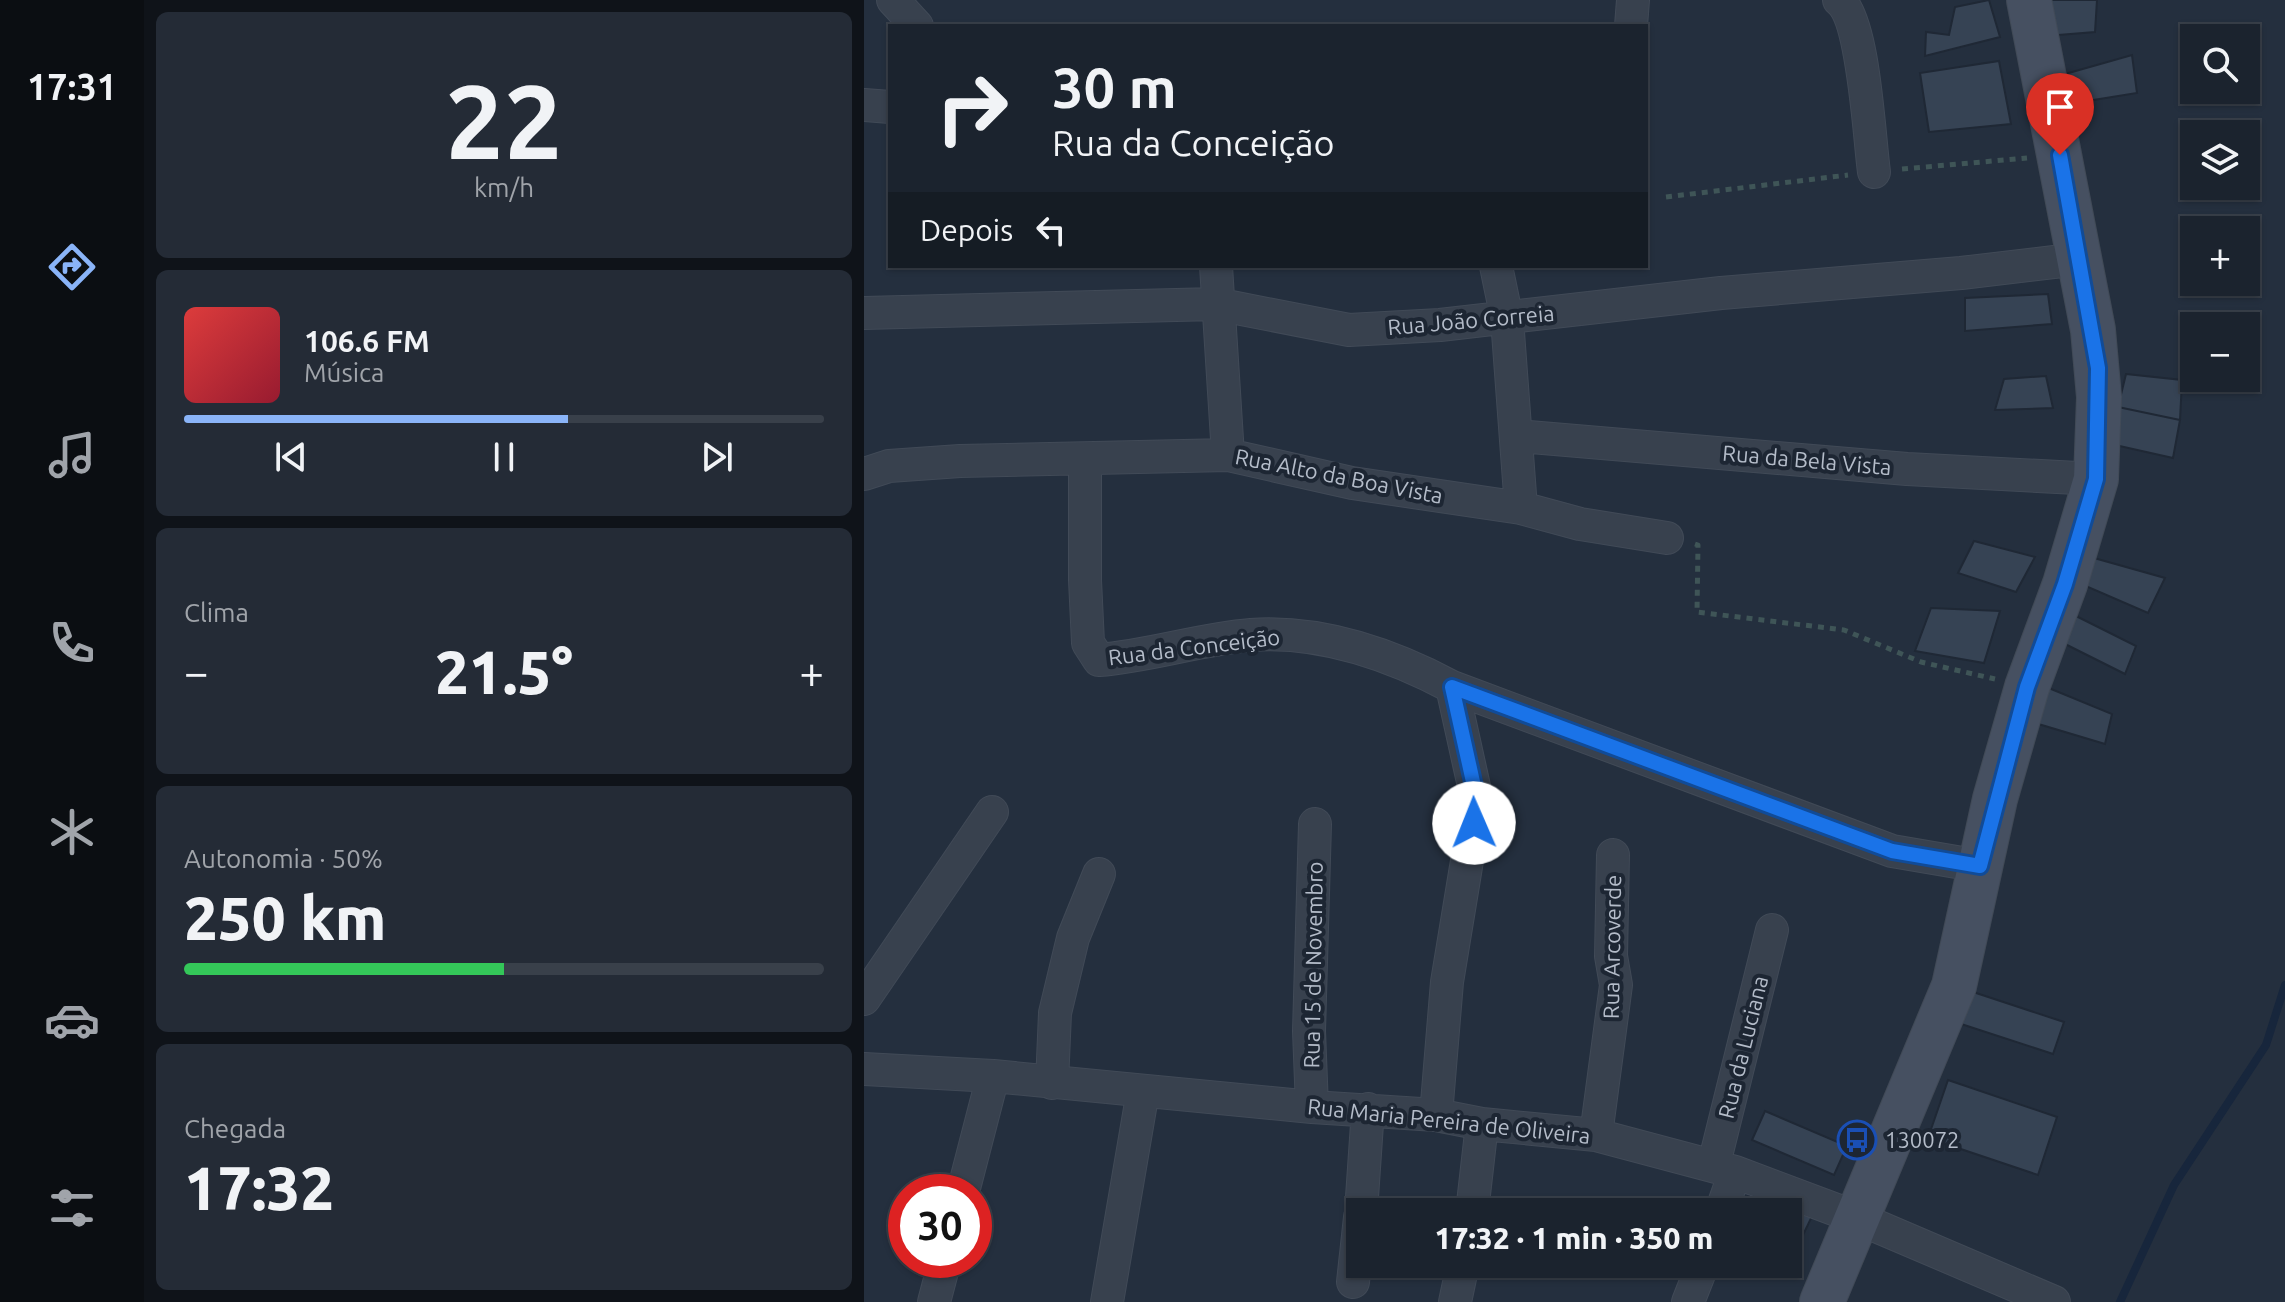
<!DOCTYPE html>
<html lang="pt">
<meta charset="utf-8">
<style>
body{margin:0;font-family:Ubuntu,sans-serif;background:#242b36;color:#f1f3f6;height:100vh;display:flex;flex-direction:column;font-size:30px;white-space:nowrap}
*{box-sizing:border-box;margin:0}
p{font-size:26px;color:#a0a4aa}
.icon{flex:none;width:44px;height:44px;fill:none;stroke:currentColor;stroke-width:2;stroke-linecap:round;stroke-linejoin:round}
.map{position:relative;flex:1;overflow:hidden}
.side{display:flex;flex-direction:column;gap:12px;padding:12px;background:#0f1319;width:720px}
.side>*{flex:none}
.hud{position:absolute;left:24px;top:24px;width:760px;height:244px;border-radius:0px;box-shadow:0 2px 6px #0004,0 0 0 2px #39404a;background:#1b232e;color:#f1f3f6;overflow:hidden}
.tools{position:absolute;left:1316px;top:24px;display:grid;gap:16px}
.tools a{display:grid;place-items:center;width:80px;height:80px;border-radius:0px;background:#1b232e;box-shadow:0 2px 6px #0004,0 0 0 2px #39404a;font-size:40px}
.speed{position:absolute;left:24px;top:1174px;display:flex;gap:16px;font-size:40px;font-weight:700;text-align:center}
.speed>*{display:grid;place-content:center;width:104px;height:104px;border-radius:50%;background:#1b232e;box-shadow:0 2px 6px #0004,0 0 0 2px #39404a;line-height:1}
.speed .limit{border:12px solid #d22;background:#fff;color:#111}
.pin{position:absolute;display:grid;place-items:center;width:68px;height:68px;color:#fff;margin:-82px -34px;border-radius:50% 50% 50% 0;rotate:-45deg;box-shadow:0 0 8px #0007}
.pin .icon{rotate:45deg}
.me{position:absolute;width:88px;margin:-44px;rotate:359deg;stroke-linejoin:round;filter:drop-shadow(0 0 6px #0008)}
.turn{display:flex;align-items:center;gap:28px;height:168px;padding:0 32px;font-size:36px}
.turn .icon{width:104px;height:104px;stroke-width:2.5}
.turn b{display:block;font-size:56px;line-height:68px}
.then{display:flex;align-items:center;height:76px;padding:0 32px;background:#0003;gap:16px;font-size:30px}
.big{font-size:60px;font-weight:800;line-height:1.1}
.side .card{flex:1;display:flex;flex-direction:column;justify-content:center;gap:12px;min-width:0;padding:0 28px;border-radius:12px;background:#242b36}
.side .dial{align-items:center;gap:0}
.dial b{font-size:104px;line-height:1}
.song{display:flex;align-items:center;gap:24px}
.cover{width:96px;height:96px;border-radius:12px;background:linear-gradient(135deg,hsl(0 70% 55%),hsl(350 70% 35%))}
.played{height:8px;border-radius:4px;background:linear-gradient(90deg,#8ab4f8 60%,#39404a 60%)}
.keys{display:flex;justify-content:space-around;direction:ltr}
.heat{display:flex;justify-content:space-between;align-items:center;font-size:44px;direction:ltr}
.charge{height:12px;border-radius:6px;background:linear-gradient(90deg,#34c759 50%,#39404a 0)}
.trip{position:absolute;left:482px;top:1198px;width:456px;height:80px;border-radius:0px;background:#1b232e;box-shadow:0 2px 6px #0004,0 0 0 2px #39404a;font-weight:800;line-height:80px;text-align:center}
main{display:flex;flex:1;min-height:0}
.menu{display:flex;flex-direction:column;width:144px;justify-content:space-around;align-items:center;background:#0b0e12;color:#a0a4aa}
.menu .icon{width:56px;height:56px}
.menu .selected{color:#8ab4f8}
.menu b{font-size:36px;color:#f1f3f6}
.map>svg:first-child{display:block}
</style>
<main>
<nav class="menu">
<b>17:31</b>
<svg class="icon selected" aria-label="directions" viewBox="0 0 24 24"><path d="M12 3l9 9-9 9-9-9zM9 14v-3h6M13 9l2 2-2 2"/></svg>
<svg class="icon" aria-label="music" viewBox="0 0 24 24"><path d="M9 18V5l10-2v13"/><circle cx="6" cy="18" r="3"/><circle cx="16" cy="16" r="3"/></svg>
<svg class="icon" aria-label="phone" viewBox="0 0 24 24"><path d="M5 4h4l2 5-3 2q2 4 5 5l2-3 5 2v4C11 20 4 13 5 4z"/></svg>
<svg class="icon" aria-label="climate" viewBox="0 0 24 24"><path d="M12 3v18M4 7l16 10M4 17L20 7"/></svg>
<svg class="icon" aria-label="car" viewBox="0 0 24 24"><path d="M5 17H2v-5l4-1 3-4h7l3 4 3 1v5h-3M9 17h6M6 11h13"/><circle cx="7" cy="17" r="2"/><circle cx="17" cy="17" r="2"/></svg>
<svg class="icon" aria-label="filters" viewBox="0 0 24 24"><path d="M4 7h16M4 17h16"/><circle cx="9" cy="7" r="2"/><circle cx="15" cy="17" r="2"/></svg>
</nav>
<section class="side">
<div class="card dial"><b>22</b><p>km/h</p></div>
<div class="card">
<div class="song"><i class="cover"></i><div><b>106.6 FM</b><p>Música</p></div></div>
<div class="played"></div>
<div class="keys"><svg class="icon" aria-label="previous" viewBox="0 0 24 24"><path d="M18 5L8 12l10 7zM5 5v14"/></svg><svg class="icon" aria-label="pause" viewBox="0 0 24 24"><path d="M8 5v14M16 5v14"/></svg><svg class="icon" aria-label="next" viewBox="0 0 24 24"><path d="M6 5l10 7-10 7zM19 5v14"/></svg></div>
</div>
<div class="card"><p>Clima</p>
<div class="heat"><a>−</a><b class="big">21.5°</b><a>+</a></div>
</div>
<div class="card"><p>Autonomia · 50%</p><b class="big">250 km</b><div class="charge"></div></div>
<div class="card"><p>Chegada</p><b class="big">17:32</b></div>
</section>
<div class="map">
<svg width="1421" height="1302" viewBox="0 0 1421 1302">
<rect width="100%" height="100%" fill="#242f3e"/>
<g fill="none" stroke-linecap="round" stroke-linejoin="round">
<path stroke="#17263c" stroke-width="8" d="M1256,1302L1310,1185L1402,1045L1421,985"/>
</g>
<path fill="#364354" stroke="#1f2835" stroke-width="2" d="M1125,0L1136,37L1061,56L1062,32L1085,35L1091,7Z
M1183,0H1233L1231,32L1182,36Z
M1268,55L1273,93L1192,106L1187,78Z
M1135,61L1147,124L1065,132L1056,73Z
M1184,294L1188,324L1101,331V298Z
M1262,374L1318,380L1316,420L1254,407Z
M1182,376L1189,408L1131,410L1140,379Z
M1254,407L1316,420L1309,458L1251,445Z
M1110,541L1171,557L1152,592L1094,573Z
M1230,558L1301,578L1284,613L1217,584Z
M1067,608L1136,611L1120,663L1051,651Z
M1204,612L1272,646L1261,674L1193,640Z
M1175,684L1248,714L1241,744L1161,720Z
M1100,989L1200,1022L1189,1054L1088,1021Z
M1084,1080L1193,1117L1174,1175L1064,1138Z
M901,1111L983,1146L970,1175L888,1140Z
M893,1182L951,1210L939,1235L924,1229V1212L878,1211Z"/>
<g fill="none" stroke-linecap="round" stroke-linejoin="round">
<g stroke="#414a57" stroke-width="34">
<path id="street" d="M29,0L53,26
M975,0C1000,20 1005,136 1010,172
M767,26L769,0
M0,105L26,107
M352,266L364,455
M632,266L643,319L657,508
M0,313L352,304L485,330L576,325L857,293L1097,273L1215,259
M654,436L1043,469L1232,479
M221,460V580L224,643L235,660C286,656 336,639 387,635C458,630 526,654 588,687L1028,851L1116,866
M0,474L25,466L96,461L364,455L488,483L657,508L716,524L803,538
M0,999L128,812
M0,1069L129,1076L448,1107L572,1115L618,1124L732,1135L871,1172L991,1217L1190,1302
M188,1083L191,1013L209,938L235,874
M448,1107L445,1031L451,824
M572,1115L583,982L613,800L588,687
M732,1135L752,985L747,956L749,855
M850,1164L908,930
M99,1192L129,1076
M497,1212L504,1109
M608,1212L618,1124
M857,1212L871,1172
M489,1282L496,1217
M70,1302L81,1260
M243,1302L279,1091
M591,1302L599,1264
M824,1302L839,1264"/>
</g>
<g stroke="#414a57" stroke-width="46">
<path id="secondary" d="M958,1302L1090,986L1131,799L1163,687L1201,584L1232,479L1235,397L1229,330L1165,0"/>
</g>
<path stroke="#3f5557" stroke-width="5" stroke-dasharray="6 6" stroke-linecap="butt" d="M1038,169L1163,158
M802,197L984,175
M831,544L834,545L833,612L980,630L1057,662L1131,679"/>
<use href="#street" stroke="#38414e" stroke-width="32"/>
<use href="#secondary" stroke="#465061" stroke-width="44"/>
</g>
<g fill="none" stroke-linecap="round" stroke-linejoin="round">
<g stroke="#114b97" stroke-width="20">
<path id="route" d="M610,823L613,800L588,687L1028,851L1116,866L1163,687L1201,584L1232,479L1234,368L1196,155"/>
</g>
<use href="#route" stroke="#1a73e8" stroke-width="14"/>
</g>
<defs>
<g id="bus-ring" transform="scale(2)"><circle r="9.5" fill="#1d2633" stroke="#1a4fb4" stroke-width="1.5"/><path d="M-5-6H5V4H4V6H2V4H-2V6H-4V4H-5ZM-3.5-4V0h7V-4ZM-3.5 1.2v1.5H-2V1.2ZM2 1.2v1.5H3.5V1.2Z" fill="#1a4fb4"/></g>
</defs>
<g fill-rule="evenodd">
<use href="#bus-ring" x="993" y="1140"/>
</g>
<g text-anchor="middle" stroke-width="8" stroke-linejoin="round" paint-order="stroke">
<g font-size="22" fill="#b4bcc9" stroke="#1d2633">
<text transform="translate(607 320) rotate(-5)" y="8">Rua João Correia</text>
<text transform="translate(943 460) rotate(5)" y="8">Rua da Bela Vista</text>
<text transform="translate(475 476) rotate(11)" y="8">Rua Alto da Boa Vista</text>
<text transform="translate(330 647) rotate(-7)" y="8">Rua da Conceição</text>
<text transform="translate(748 947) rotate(-89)" y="8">Rua Arcoverde</text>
<text transform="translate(449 965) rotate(-89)" y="8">Rua 15 de Novembro</text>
<text transform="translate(879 1047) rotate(-76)" y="8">Rua da Luciana</text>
<text transform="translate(585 1121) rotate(6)" y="8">Rua Maria Pereira de Oliveira</text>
</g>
<g font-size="22" fill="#b4bcc9" stroke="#1d2633" text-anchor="start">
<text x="1021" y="1148">130072</text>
</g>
</g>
</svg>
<div class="tools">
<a><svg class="icon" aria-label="search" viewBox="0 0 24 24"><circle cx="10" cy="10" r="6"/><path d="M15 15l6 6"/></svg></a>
<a><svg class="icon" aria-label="layers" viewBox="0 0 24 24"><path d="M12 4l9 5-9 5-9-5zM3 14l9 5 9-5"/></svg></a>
<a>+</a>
<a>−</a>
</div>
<div class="speed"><div class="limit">30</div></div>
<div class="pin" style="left:1196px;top:155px;background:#d93025"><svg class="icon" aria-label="arrive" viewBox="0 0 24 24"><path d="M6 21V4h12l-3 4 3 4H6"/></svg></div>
<svg class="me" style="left:610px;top:823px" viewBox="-20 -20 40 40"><circle r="19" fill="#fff"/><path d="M0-13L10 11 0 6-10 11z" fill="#1a73e8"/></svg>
<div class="trip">17:32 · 1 min · 350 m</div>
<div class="hud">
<div class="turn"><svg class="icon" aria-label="right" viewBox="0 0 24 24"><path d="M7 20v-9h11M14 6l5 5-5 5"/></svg><div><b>30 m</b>Rua da Conceição</div></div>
<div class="then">Depois<svg class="icon" aria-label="left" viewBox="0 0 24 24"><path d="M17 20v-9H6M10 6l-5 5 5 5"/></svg></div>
</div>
</div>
</main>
